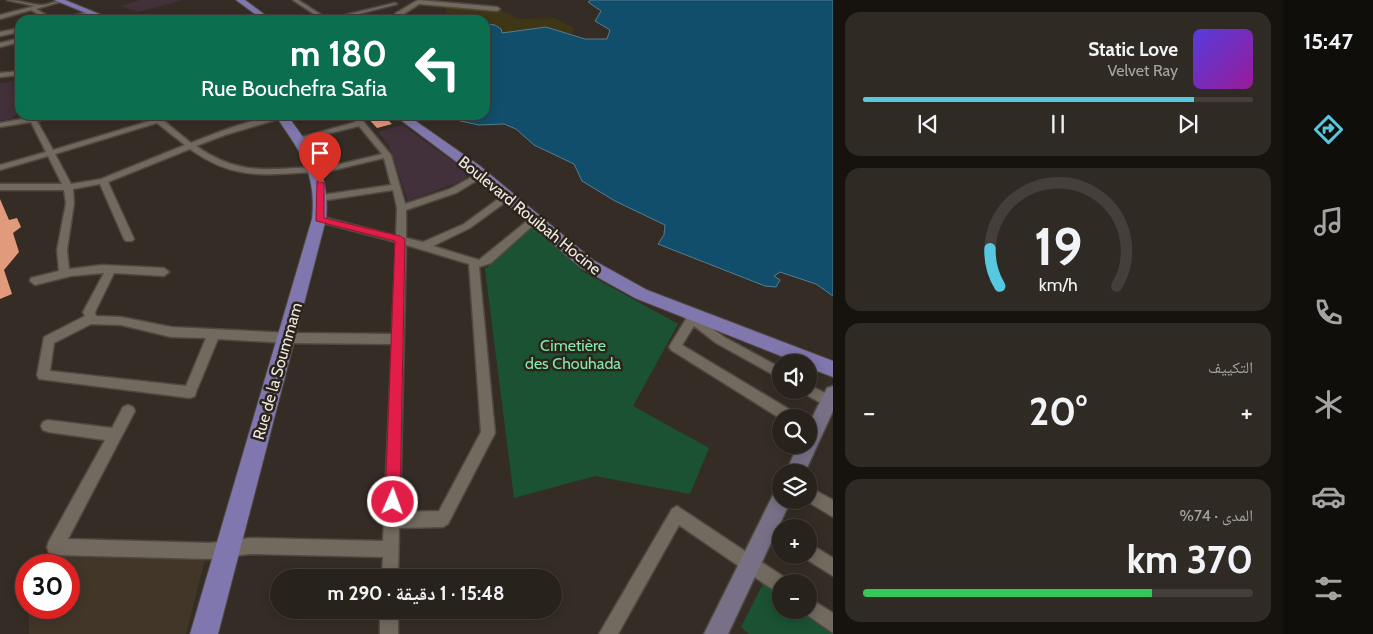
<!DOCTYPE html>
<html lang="ar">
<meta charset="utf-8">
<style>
body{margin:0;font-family:Cabin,"Noto Naskh Arabic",sans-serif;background:#302a25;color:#f1f3f6;direction:rtl;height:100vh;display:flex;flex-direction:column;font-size:19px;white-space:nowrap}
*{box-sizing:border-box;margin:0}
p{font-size:16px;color:#a5a4a3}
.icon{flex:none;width:28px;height:28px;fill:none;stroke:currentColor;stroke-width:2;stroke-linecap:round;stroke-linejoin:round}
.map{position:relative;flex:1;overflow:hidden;direction:ltr}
.panel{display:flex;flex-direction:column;gap:12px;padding:12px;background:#16130f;width:450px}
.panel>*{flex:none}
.banner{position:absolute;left:15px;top:15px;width:475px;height:105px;border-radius:15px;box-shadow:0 2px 12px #0003,0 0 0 1px #443f3b;direction:rtl;background:#0b6e4f;color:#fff;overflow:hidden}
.tools{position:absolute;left:772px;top:354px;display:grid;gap:10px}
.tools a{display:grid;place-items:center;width:45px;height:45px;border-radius:50%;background:#28221c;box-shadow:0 2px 12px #0003,0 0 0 1px #443f3b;font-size:25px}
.speed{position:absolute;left:15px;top:554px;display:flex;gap:10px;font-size:25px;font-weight:700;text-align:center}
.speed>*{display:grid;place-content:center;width:65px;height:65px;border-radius:50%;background:#28221c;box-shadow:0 2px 12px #0003,0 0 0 1px #443f3b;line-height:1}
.speed .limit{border:8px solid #d22;background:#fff;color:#111}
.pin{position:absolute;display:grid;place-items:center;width:42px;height:42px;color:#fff;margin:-51px -21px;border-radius:50% 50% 50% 0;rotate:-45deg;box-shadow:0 0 5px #0007}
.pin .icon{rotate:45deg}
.me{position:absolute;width:55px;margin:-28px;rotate:2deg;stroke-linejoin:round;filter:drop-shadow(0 0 4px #0008)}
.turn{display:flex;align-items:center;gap:18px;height:105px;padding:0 20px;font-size:22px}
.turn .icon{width:65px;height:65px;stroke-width:2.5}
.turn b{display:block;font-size:35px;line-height:42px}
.big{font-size:38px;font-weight:700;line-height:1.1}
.panel .tile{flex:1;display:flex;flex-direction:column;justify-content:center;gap:8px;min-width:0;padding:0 18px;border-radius:15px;background:#302a25}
.panel .dial{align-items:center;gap:0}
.dial svg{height:130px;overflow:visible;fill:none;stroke:#443f3b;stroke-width:7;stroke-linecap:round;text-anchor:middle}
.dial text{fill:#f1f3f6;stroke:none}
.song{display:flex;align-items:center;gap:15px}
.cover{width:60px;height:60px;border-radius:8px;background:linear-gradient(135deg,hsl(250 70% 55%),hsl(300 70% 35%))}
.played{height:5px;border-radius:2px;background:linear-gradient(90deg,#56c9e0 85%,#443f3b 85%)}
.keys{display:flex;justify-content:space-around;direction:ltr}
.heat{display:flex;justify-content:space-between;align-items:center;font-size:28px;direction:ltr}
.charge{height:8px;border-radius:4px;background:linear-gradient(90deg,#34c759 74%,#443f3b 0)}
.trip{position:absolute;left:270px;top:569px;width:292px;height:50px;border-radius:25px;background:#28221c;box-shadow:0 2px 12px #0003,0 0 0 1px #443f3b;font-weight:700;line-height:50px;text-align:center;direction:rtl}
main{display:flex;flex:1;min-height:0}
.menu{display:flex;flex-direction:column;width:90px;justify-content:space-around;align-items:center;background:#100e0b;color:#a5a4a3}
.menu .icon{width:35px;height:35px}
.menu .selected{color:#56c9e0}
.menu b{font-size:22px;color:#f1f3f6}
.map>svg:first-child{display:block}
</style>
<main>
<nav class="menu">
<b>15:47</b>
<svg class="icon selected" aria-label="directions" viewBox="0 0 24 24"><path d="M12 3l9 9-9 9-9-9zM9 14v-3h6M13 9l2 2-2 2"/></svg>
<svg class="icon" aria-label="music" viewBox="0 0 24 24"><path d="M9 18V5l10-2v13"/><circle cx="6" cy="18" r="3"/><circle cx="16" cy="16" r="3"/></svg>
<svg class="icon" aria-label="phone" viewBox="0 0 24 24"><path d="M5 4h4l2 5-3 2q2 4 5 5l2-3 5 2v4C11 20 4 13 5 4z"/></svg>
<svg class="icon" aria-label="climate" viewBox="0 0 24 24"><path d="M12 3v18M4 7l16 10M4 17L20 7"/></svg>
<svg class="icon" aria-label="car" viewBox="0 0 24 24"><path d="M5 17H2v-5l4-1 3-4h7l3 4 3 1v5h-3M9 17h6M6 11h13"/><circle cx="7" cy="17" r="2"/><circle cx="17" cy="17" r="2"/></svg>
<svg class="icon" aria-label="filters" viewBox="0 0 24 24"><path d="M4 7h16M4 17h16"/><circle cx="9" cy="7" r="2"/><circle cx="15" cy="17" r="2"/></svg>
</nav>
<section class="panel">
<div class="tile">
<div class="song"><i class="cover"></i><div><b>Static Love</b><p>Velvet Ray</p></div></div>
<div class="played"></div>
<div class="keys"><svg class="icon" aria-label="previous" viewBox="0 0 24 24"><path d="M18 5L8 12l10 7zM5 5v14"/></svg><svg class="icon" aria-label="pause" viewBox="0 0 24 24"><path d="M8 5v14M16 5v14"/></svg><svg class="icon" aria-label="next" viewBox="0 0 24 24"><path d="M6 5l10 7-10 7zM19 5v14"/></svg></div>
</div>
<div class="tile dial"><svg viewBox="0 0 100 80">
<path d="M14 69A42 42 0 1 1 86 69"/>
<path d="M14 69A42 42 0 0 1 8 46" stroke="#56c9e0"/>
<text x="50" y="56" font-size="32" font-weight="700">19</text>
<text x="50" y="72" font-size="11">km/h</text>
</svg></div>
<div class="tile"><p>التكييف</p>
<div class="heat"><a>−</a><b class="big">20°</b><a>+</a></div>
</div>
<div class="tile"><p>المدى · 74%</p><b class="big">370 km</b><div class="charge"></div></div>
</section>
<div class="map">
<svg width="833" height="634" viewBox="0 0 833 634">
<rect width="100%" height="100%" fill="#352d25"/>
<path fill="#423628" d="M206,555L186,634H29V608H69V565H29V557Z"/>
<path fill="#42303b" d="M140,0H182L138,12L121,6Z
M20,81V106L13,118L0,121V83Z
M402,125L467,171V179L408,201L389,145L378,132Z"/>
<path fill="#1b5233" d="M535,225L582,271L678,324L633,406L709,448L690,494L595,476L514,498L485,269Z
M764,582L781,595V610H800L832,634H749L741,627Z"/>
<path fill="#3f3616" d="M444,5L502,11L518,19L555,18L575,29L570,34L546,27L502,33L495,25L485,24V20H449Z"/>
<path fill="#114e6b" stroke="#547d90" d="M591,0H833V296L816,284L780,272L774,276L780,280L776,287L765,286L658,244L664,235L665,225L615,201L582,181L574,164L534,145L516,129L504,124L479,125L460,121L450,115H485V24L495,25L501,29L502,33L546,27L585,39H607L610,30L595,21L601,11L588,2Z"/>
<path fill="#e29a7c" d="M365,115H383L392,124L377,128Z
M0,199L9,220L17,218L21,227L13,233L19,252L4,270L12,294L0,299Z"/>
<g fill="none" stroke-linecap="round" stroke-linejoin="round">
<g stroke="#504942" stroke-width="3">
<path id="minor" d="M7,0C18,0 29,4 39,5C47,6 56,0 63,1L36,9L55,20H48L31,10L0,19V15L35,6Z
M293,0H298L328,19L395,3L397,4L335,20H323Z
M418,0L497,7L500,9L497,11L419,4L395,20H389L396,13Z
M91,11L93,14L67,20H57Z
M20,28V32L0,36V32Z
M20,38V42L0,47V43Z
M20,71V75L0,77V73Z
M44,115H60L37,121L53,150L153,120L150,117L153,115L159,118L168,115H180L164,121L191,143C220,131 261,115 292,115L225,135L196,146C240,176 266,169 316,167L320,169L382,154L359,126L298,141L294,139L356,122L350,115H358L391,155L405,204L450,189L479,173L482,172L486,175L456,193L406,210V238L423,242L464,224L505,194H511V198L470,228L433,246L479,260L532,217H538V221L491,263L479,267L495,433L448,524L443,527L399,528L398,578H382L383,557L250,554L210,559L55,555L49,553L47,547L49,541L105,440L48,432L43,430L41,426L43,422L48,420L112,428L123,407L128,405L133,407L135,411L68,539L210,543L250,538L383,541L392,344L286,343L218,339L196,392L195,396L190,398L39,379L37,375L44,337L85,316L83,312L104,273L71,276L35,285L30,281L31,278L59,271L57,250L66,203L64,190H0V184H62L48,156L0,170V165L46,152L31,122L0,127V123ZM157,123L185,145L101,179L71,184L55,154ZM190,149C233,180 263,175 313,172L317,174L384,158L391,185L321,195L317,198L321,201L393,190L397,208L396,236L319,216L314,219L316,221L396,242L392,334L290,333L171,327L121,317L96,316L95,312L114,273L164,276L169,272L164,268L102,265L69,269L67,250L74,203L73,189L100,184L124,239L126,241H132L134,239L108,182ZM406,245L469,264L481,432L439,511L400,512ZM91,324L121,325L171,337L206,338L186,386L50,371L54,343Z
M688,311L724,337L781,368V379L716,343L694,326L682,345L797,414L798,418L781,419L671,350L669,347L686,319L682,315L684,312Z
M809,385L833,397V410L805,394L803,390H809Z
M809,487L833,500V517L805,500H809Z
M677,506L787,579L788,582H781V593L775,591L679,525L618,634H599L672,509Z
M809,543L833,558V576L803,557V555H809Z
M809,598L833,613V633L803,612L802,610H809Z
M380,610H398V634H380Z"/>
</g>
<g stroke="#504942" stroke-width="3">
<path id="secondary" d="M833,386V411L805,472H786L798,445H809V424L827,388Z
M781,490V500H791L728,634H704L774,493Z"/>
</g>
<g stroke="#504942" stroke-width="2">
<path id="primary" d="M54,0H65L114,20H103Z
M236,0H245L272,20H263Z
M275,115H287C313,150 330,174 326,219L218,634H190L312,219C317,173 300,151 275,115Z
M394,115H407L480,166L593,260L647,290L833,361V377L809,368V362H796L635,298L581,268L470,172Z"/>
</g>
<use href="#minor" fill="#72695f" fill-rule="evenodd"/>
<use href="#secondary" fill="#787086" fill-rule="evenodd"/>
<use href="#primary" fill="#7f77ad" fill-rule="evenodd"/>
</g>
<path fill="#e11d48" stroke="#92132f" d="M317,181L324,183V218L400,236L405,239L400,502L398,507L393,510L387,507L385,502L395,241L316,221Z"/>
<g text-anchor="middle" stroke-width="5" stroke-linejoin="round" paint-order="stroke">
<g font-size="16" fill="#f0eae5" stroke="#2b241b">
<text transform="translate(530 215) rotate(39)" y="6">Boulevard Rouibah Hocine</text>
<text transform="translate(277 371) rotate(-74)" y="6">Rue de la Soummam</text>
</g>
<g font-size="16" fill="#85e7ab" stroke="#2b241b">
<text x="573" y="351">Cimetière<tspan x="573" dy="18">des Chouhada</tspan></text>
</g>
</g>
</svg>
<div class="tools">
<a><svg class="icon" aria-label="sound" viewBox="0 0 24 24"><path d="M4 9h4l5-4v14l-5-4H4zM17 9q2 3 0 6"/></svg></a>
<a><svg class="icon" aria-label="search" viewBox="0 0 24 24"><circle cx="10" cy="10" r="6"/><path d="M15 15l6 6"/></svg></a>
<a><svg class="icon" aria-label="layers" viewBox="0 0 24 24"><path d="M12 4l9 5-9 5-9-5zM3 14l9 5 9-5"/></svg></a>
<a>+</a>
<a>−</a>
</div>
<div class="speed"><div class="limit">30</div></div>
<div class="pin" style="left:320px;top:183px;background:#d93025"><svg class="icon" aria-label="arrive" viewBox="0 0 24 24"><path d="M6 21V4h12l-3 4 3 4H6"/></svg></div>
<svg class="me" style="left:393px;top:502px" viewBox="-20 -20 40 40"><circle r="17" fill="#e11d48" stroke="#fff" stroke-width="3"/><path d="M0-11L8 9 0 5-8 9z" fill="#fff"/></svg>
<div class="trip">15:48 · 1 دقيقة · 290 m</div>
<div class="banner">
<div class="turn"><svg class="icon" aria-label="left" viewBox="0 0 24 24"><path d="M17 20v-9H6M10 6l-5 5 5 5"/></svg><div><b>180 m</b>Rue Bouchefra Safia</div></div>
</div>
</div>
</main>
